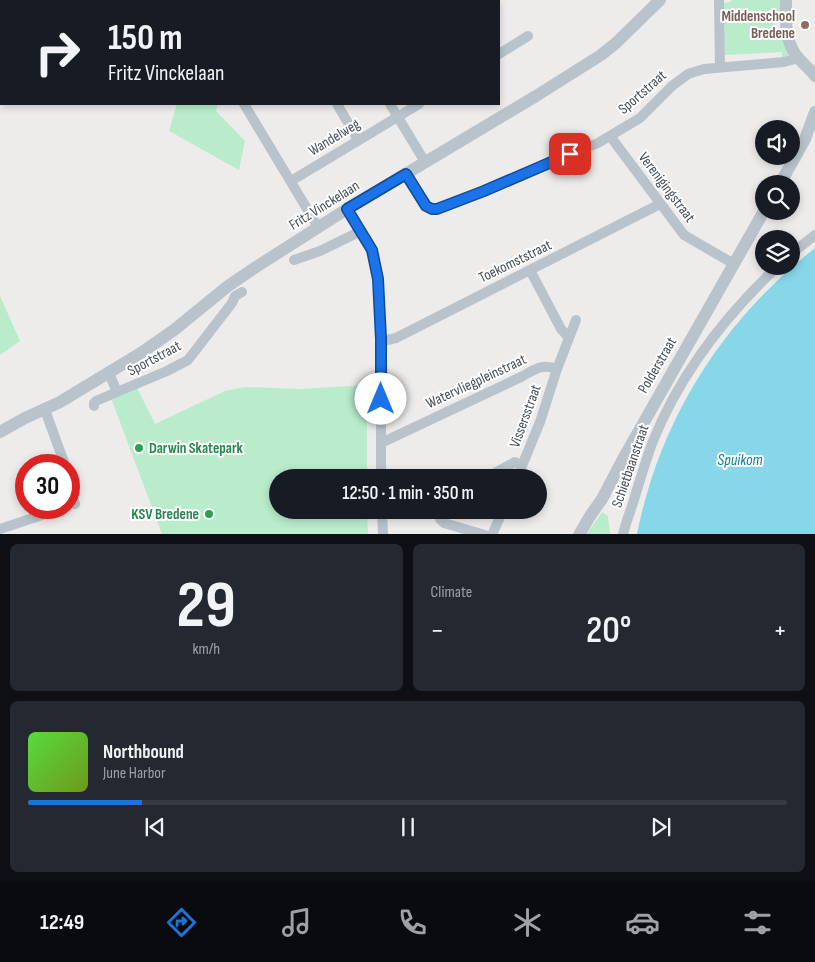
<!DOCTYPE html>
<meta charset="utf-8">
<style>
body{margin:0;font-family:"Sofia Sans Condensed",sans-serif;background:#242831;color:#f1f3f6;height:100vh;display:flex;flex-direction:column;font-size:19px;white-space:nowrap}
*{box-sizing:border-box;margin:0}
p{font-size:16px;color:#9ea1a6}
.icon{flex:none;width:28px;height:28px;fill:none;stroke:currentColor;stroke-width:2;stroke-linecap:round;stroke-linejoin:round}
.map{position:relative;height:534px;overflow:hidden}
.side{display:flex;flex-direction:column;gap:10px;padding:10px;background:#0d0f14;flex:1}
.side>*{flex:none}
.banner{position:absolute;left:0px;top:0px;width:500px;height:105px;box-shadow:0 2px 8px #0003;background:#171b24;color:#f1f3f6;overflow:hidden}
.controls{position:absolute;left:755px;top:120px;display:grid;gap:10px}
.controls a{display:grid;place-items:center;width:45px;height:45px;border-radius:50%;background:#171b24;box-shadow:0 2px 8px #0003;font-size:25px}
.speed{position:absolute;left:15px;top:454px;display:flex;gap:10px;font-size:25px;font-weight:700;text-align:center}
.speed>*{display:grid;place-content:center;width:65px;height:65px;border-radius:50%;background:#171b24;box-shadow:0 2px 8px #0003;line-height:1}
.speed .limit{border:8px solid #d22;background:#fff;color:#111}
.pin{position:absolute;display:grid;place-items:center;width:42px;height:42px;color:#fff;margin:-21px;border-radius:10px;box-shadow:0 2px 8px #0006}
.me{position:absolute;width:55px;margin:-28px;rotate:0deg;stroke-linejoin:round;filter:drop-shadow(0 0 4px #0008)}
.turn{display:flex;align-items:center;gap:18px;height:105px;padding:0 25px;font-size:22px}
.turn .icon{width:65px;height:65px;stroke-width:2.5}
.turn b{display:block;font-size:35px;line-height:42px}
.big{font-size:38px;font-weight:600;line-height:1.1}
.side .widget{flex:1;display:flex;flex-direction:column;justify-content:center;gap:8px;min-width:0;padding:0 18px;border-radius:8px;background:#242831}
.side .dial{align-items:center;gap:0}
.dial b{font-size:65px;line-height:1}
.song{display:flex;align-items:center;gap:15px}
.cover{width:60px;height:60px;border-radius:8px;background:linear-gradient(135deg,hsl(110 70% 55%),hsl(80 70% 35%))}
.played{height:5px;border-radius:2px;background:linear-gradient(90deg,#1d73d6 15%,#363941 15%)}
.keys{display:flex;justify-content:space-around;direction:ltr}
.heat{display:flex;justify-content:space-between;align-items:center;font-size:28px;direction:ltr}
.side .tiles{flex:1;display:grid;gap:10px;grid-template-columns:1fr 1fr}
.widget:last-child{grid-column:span 2}
.trip{position:absolute;left:269px;top:469px;width:278px;height:50px;border-radius:25px;background:#171b24;box-shadow:0 2px 8px #0003;font-weight:600;line-height:50px;text-align:center}
.dock{display:flex;height:80px;justify-content:space-around;align-items:center;background:#090b0e;color:#9ea1a6}
.dock .icon{width:35px;height:35px}
.dock .current{color:#1d73d6}
.dock b{font-size:22px;color:#f1f3f6}
.map>svg:first-child{display:block}
</style>
<div class="map">
<svg width="815" height="535" viewBox="0 0 815 535">
<rect width="100%" height="100%" fill="#eeebeb"/>
<path fill="#b9eccb" d="M0,0H197L201,1H1V97L0,99Z
M732,0H782V12H775V33H783L789,54L788,57L782,59V52L725,55L724,3L731,2Z
M177,104H218L216,111L245,141L239,170L169,131Z
M0,296L20,341L0,355Z
M367,385V477L278,478V510H367L368,534H162L111,398L137,388L155,424L225,391L245,387L301,389Z
M602,512L608,516L610,534H587Z"/>
<path fill="#87d7e8" d="M815,248V534H637C660,419 722,321 815,248Z"/>
<g fill="none" stroke-linecap="round" stroke-linejoin="round">
<path stroke="#b9c3cb" stroke-width="10" d="M719,0L720,67
M450,1L453,0
M499,54L528,36
M244,104L318,227
M337,104L358,140
M390,104L425,162
M610,136L684,235L734,264
M406,174L424,204L429,208L437,209L484,191L598,143L640,118L672,86L688,74L704,69L784,62L799,58
M291,181L419,104
M347,209L372,251L378,279L381,339V478
M791,254L815,235
M294,260L320,251L361,231
M530,270L561,329L569,338
M381,339L387,340L396,338L660,204
M109,373L117,392L167,371L188,360L232,303L235,296L242,292
M94,406V403L96,401L117,392
M45,410L65,465
M381,443L521,377C534,370 542,363 557,369
M486,478L515,462L522,465
M517,478L540,422L557,369L576,320
M69,484L75,504
M382,510L383,535
M441,510L440,519L444,523L485,535
M0,529L60,509
M492,535L503,510
M623,535C625,525 629,515 632,506C639,484 645,462 653,441C680,374 726,315 778,266"/>
<path stroke="#b9c3cb" stroke-width="12" d="M786,0C786,18 784,39 796,55C801,62 809,68 815,76
M780,184L805,139L815,112
M0,432L25,418L60,402L141,353L174,330L228,286L256,267L347,209L536,96L601,55L616,43L660,0
M579,535L590,516L602,499L623,459L764,211"/>
</g>
<g fill="none" stroke-linecap="round" stroke-linejoin="round">
<g stroke="#114b97" stroke-width="12">
<path id="route" d="M381,399V339L378,279L372,250L347,209L406,174L426,206L432,209H437L484,191L570,154"/>
</g>
<use href="#route" stroke="#1a73e8" stroke-width="9"/>
</g>
<circle fill="#8d6e63" stroke="#fff" stroke-width="2" cx="805" cy="25" r="5"/>
<g fill="#2e9e5b" stroke="#fff" stroke-width="2">
<circle cx="139" cy="448" r="5"/>
<circle cx="209" cy="514" r="5"/>
</g>
<g text-anchor="middle" stroke-width="4" stroke-linejoin="round" paint-order="stroke">
<g font-size="15" font-weight="bold" fill="#785e54" stroke="#fff" text-anchor="end">
<text x="795" y="21">Middenschool<tspan x="795" dy="17">Bredene</tspan></text>
</g>
<g font-size="15" fill="#444f58" stroke="#fff">
<text transform="translate(642 92) rotate(-41)" y="5">Sportstraat</text>
<text transform="translate(334 137) rotate(-31)" y="5">Wandelweg</text>
<text transform="translate(667 187) rotate(53)" y="5">Verenigingstraat</text>
<text transform="translate(324 205) rotate(-32)" y="5">Fritz Vinckelaan</text>
<text transform="translate(515 261) rotate(-26)" y="5">Toekomststraat</text>
<text transform="translate(154 358) rotate(-28)" y="5">Sportstraat</text>
<text transform="translate(657 365) rotate(-60)" y="5">Polderstraat</text>
<text transform="translate(476 381) rotate(-25)" y="5">Watervliegpleinstraat</text>
<text transform="translate(525 416) rotate(-70)" y="5">Vissersstraat</text>
<text transform="translate(630 466) rotate(-71)" y="5">Schietbaanstraat</text>
</g>
<g font-size="15" font-weight="bold" fill="#27864d" stroke="#fff" text-anchor="start">
<text x="149" y="453">Darwin Skatepark</text>
<text x="199" y="519" text-anchor="end">KSV Bredene</text>
</g>
<g font-size="16" font-style="italic" fill="#107f99" stroke="#fff">
<text x="740" y="465">Spuikom</text>
</g>
</g>
</svg>
<div class="controls">
<a><svg class="icon" aria-label="sound" viewBox="0 0 24 24"><path d="M4 9h4l5-4v14l-5-4H4zM17 9q2 3 0 6"/></svg></a>
<a><svg class="icon" aria-label="search" viewBox="0 0 24 24"><circle cx="10" cy="10" r="6"/><path d="M15 15l6 6"/></svg></a>
<a><svg class="icon" aria-label="layers" viewBox="0 0 24 24"><path d="M12 4l9 5-9 5-9-5zM3 14l9 5 9-5"/></svg></a>
</div>
<div class="speed"><div class="limit">30</div></div>
<div class="pin" style="left:570px;top:154px;background:#d93025"><svg class="icon" aria-label="arrive" viewBox="0 0 24 24"><path d="M6 21V4h12l-3 4 3 4H6"/></svg></div>
<svg class="me" style="left:381px;top:399px" viewBox="-20 -20 40 40"><circle r="19" fill="#fff"/><path d="M0-13L10 11 0 6-10 11z" fill="#1a73e8"/></svg>
<div class="trip">12:50 · 1 min · 350 m</div>
<div class="banner">
<div class="turn"><svg class="icon" aria-label="right" viewBox="0 0 24 24"><path d="M7 20v-9h11M14 6l5 5-5 5"/></svg><div><b>150 m</b>Fritz Vinckelaan</div></div>
</div>
</div>
<section class="side">
<div class="tiles">
<div class="widget dial"><b>29</b><p>km/h</p></div>
<div class="widget"><p>Climate</p>
<div class="heat"><a>−</a><b class="big">20°</b><a>+</a></div>
</div>
<div class="widget">
<div class="song"><i class="cover"></i><div><b>Northbound</b><p>June Harbor</p></div></div>
<div class="played"></div>
<div class="keys"><svg class="icon" aria-label="previous" viewBox="0 0 24 24"><path d="M18 5L8 12l10 7zM5 5v14"/></svg><svg class="icon" aria-label="pause" viewBox="0 0 24 24"><path d="M8 5v14M16 5v14"/></svg><svg class="icon" aria-label="next" viewBox="0 0 24 24"><path d="M6 5l10 7-10 7zM19 5v14"/></svg></div>
</div>
</div>
</section>
<nav class="dock">
<b>12:49</b>
<svg class="icon current" aria-label="directions" viewBox="0 0 24 24"><path d="M12 3l9 9-9 9-9-9zM9 14v-3h6M13 9l2 2-2 2"/></svg>
<svg class="icon" aria-label="music" viewBox="0 0 24 24"><path d="M9 18V5l10-2v13"/><circle cx="6" cy="18" r="3"/><circle cx="16" cy="16" r="3"/></svg>
<svg class="icon" aria-label="phone" viewBox="0 0 24 24"><path d="M5 4h4l2 5-3 2q2 4 5 5l2-3 5 2v4C11 20 4 13 5 4z"/></svg>
<svg class="icon" aria-label="climate" viewBox="0 0 24 24"><path d="M12 3v18M4 7l16 10M4 17L20 7"/></svg>
<svg class="icon" aria-label="car" viewBox="0 0 24 24"><path d="M5 17H2v-5l4-1 3-4h7l3 4 3 1v5h-3M9 17h6M6 11h13"/><circle cx="7" cy="17" r="2"/><circle cx="17" cy="17" r="2"/></svg>
<svg class="icon" aria-label="filters" viewBox="0 0 24 24"><path d="M4 7h16M4 17h16"/><circle cx="9" cy="7" r="2"/><circle cx="15" cy="17" r="2"/></svg>
</nav>
